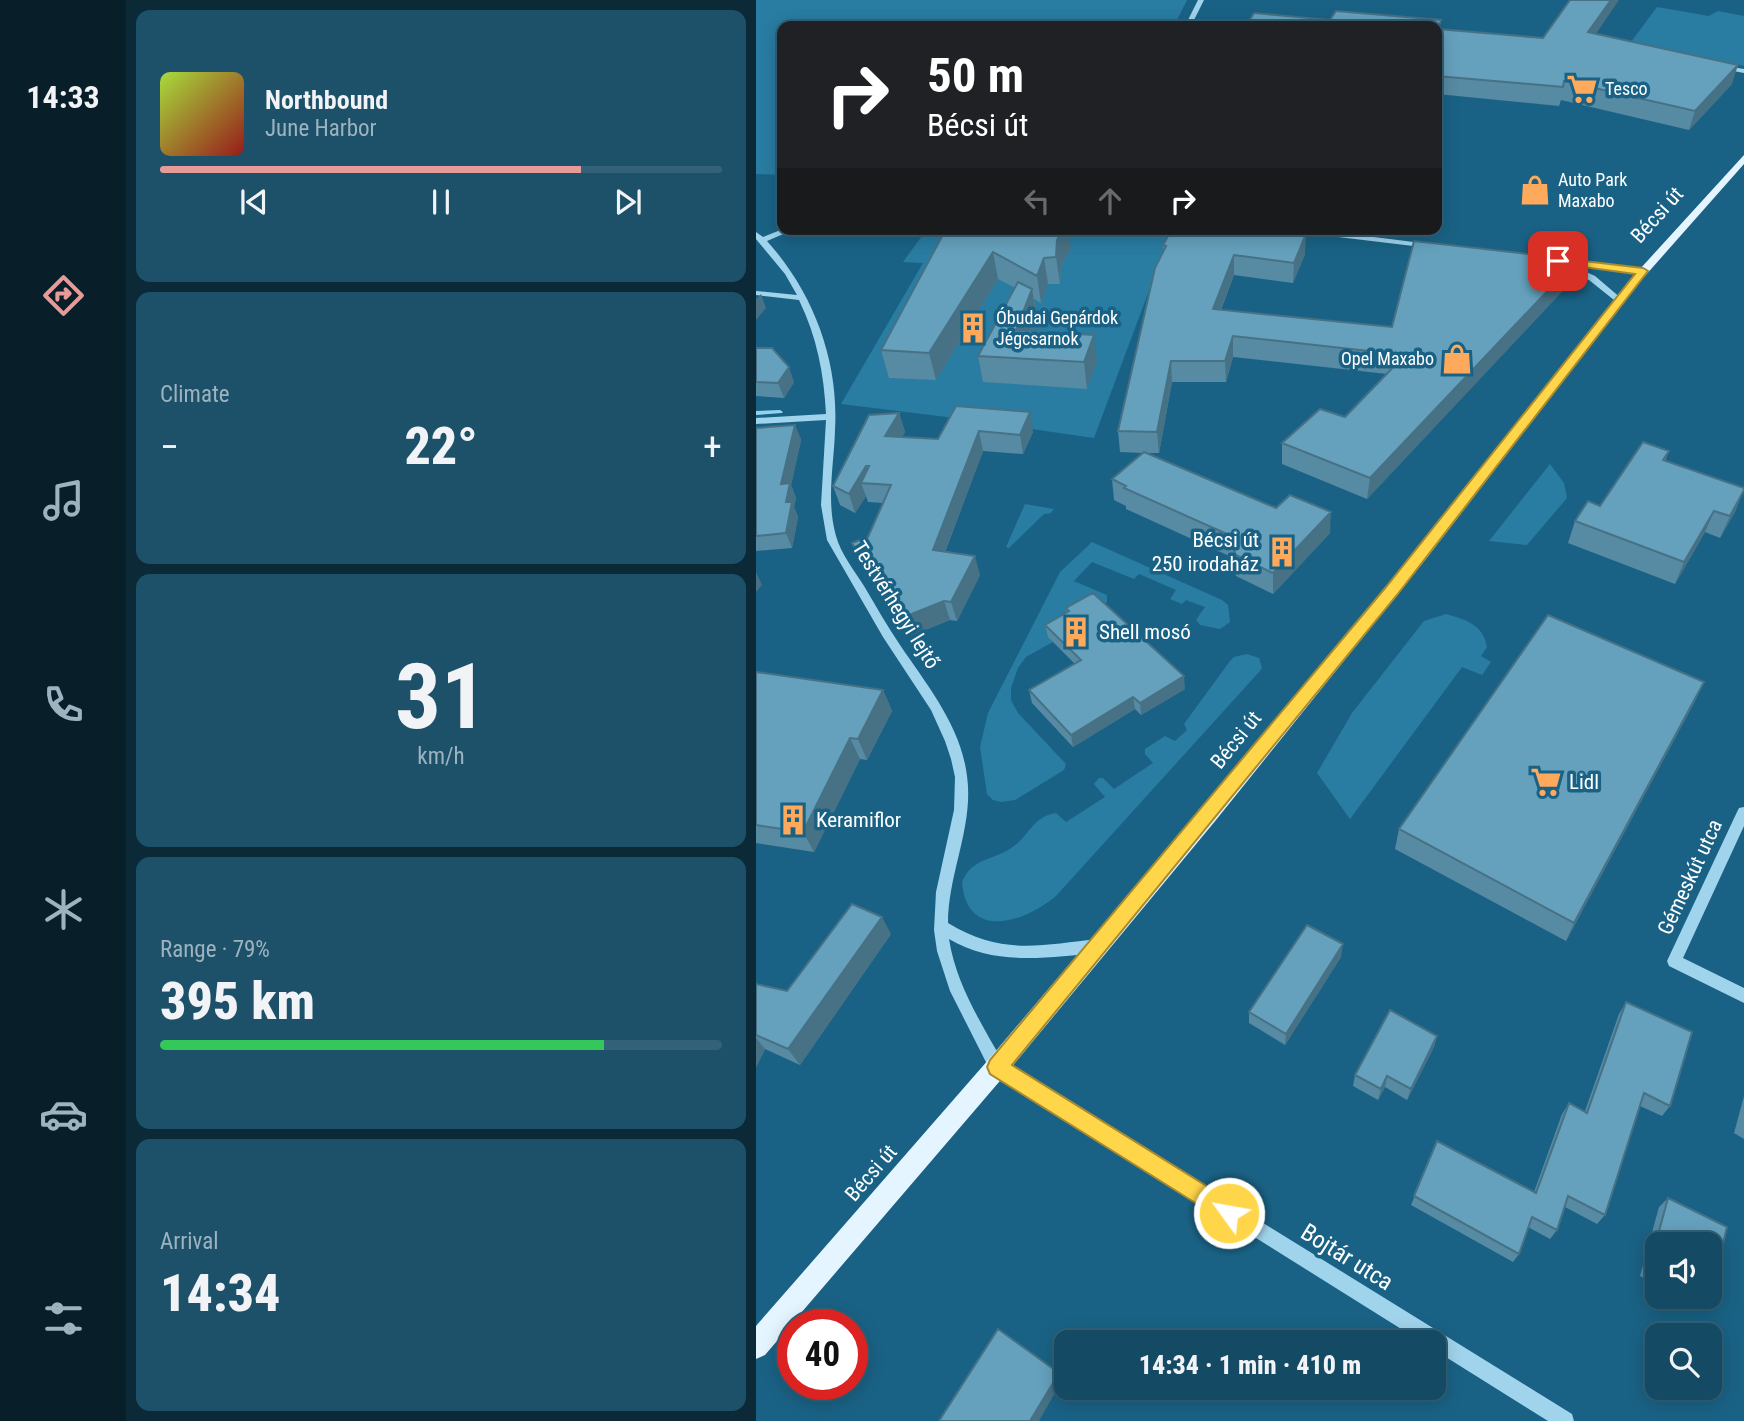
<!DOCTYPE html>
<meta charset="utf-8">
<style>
body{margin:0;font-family:"Roboto Condensed",sans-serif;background:#1d516a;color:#f1f3f6;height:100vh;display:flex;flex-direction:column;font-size:26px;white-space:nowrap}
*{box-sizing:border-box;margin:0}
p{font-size:23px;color:#9db3bf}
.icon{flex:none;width:38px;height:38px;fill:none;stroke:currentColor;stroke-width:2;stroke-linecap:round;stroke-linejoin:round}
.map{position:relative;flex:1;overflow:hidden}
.side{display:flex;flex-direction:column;gap:10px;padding:10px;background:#0b2937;width:630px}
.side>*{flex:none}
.top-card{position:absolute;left:21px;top:21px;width:665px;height:214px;border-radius:14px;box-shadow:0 4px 18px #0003,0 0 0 2px #336278;background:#202124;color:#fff;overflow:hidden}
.buttons{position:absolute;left:889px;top:1232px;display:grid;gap:14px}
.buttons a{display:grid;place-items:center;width:77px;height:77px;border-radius:14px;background:#144a64;box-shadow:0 4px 18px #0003,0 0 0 2px #336278;font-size:35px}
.speed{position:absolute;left:21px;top:1309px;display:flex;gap:14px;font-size:35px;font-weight:700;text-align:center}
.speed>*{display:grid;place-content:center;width:91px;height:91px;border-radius:50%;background:#144a64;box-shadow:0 4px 18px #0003,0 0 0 2px #336278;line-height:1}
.speed .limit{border:10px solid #d22;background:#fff;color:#111}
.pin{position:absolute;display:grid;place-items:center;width:60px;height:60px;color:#fff;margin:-30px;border-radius:14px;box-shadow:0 4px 10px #0006}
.me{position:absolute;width:77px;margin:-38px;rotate:302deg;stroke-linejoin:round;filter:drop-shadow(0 0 5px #0008)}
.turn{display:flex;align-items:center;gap:24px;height:147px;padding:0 35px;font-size:32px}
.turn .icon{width:91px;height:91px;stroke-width:2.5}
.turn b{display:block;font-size:49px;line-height:60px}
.lanes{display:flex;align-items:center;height:66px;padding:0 35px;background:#0003;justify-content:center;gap:35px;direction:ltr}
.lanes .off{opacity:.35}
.big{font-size:52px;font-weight:800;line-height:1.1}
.side .card{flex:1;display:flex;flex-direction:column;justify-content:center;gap:10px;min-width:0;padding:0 24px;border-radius:14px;background:#1d516a}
.side .dial{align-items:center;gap:0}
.dial b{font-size:91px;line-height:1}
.song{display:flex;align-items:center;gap:21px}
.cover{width:84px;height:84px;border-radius:10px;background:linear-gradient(135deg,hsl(80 70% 55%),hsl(0 70% 35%))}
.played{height:7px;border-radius:4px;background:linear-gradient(90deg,#e69b98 75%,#336278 75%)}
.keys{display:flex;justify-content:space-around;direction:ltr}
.heat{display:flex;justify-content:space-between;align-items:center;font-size:38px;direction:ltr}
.charge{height:10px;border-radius:5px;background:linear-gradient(90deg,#34c759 79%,#336278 0)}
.trip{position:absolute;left:298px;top:1330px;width:392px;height:70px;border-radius:14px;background:#144a64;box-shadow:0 4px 18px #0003,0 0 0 2px #336278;font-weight:800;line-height:70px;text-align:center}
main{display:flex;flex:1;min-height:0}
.menu{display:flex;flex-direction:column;width:126px;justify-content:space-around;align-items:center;background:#081e28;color:#9db3bf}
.menu .icon{width:49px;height:49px}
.menu .selected{color:#e69b98}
.menu b{font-size:32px;color:#f1f3f6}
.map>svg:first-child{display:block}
</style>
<main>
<nav class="menu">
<b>14:33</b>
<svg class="icon selected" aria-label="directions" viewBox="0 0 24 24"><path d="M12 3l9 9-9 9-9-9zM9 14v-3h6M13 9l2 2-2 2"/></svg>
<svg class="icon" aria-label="music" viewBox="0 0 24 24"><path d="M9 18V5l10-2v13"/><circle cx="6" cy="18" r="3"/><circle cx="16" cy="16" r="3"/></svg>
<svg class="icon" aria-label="phone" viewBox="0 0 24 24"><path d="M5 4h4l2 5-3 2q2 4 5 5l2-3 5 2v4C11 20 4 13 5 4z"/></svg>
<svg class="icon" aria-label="climate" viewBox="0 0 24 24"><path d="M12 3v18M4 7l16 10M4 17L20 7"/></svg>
<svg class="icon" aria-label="car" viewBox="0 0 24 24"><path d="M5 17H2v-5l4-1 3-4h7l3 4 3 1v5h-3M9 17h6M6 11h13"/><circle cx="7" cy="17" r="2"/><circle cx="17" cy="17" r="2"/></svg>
<svg class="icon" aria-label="filters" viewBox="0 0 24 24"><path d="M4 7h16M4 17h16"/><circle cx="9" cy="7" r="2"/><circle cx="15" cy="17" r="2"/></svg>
</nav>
<section class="side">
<div class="card">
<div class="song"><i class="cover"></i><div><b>Northbound</b><p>June Harbor</p></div></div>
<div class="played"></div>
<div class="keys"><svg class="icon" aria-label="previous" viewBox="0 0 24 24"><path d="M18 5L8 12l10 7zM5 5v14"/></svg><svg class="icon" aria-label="pause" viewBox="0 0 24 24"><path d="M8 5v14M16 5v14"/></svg><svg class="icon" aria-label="next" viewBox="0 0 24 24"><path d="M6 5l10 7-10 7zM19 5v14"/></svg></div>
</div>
<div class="card"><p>Climate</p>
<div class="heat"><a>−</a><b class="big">22°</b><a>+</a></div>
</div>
<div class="card dial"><b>31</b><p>km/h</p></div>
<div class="card"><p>Range · 79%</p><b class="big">395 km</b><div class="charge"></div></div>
<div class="card"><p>Arrival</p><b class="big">14:34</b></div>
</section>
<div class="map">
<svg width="988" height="1421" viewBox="0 0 988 1421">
<rect width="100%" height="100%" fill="#1a6285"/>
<path fill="#297ca2" d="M0,0H431L418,26H26V175L0,174Z
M901,7L953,16L962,11L988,16V66L875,42Z
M171,229H416L338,438L207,419L85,404L167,263L147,262Z
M794,464L808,483L811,498L771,545L733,541Z
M269,504L298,509L295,513L288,514L253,548L250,547Z
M336,542L466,600L472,605L474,622L464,629L444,625L440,620L449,607L430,600L426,604L414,599L420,590L383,574L378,579L336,562L318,581L351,595V602L297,642L270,657L262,668L255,688V700L262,713L310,764L308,770L259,800L245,802L237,800L231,794L224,747L232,713L304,572Z
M690,614C710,620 727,624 731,647L725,656L735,662L726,675L706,667L594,819L561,773L596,713L668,621Z
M491,654L503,658L506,668L503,672L300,896C269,922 211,942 206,882C217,856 239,861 258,846C273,835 278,816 300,813L310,822L349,797L338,784L343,778H347L358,789L397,763L389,754V749L409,736L419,741L431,730L428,724L474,661L478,657Z"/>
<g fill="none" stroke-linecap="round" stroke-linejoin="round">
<path fill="#93d3ee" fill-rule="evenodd" d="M24,410L27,412L26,413L0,415V411Z"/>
<path fill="#a0d4ec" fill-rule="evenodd" d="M442,0H448L435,26H429Z
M964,65L988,69V73L962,68Z
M27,229H39L11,241C57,292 83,360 79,430C78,465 70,501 80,536C85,554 98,570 108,586C120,606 131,626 144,645C171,685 205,726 211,776C218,826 192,873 192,923C247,956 283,945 343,939L348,941L350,946L348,951L343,953C292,957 240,967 193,939C200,984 225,1023 247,1062L816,1414L818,1421H792L677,1349V1342H666L235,1072L194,991L181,951L178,930L180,892L198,810L199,777L195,759L189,741L175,710L127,637L71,540L65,505L70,420L0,424V418L70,414C68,374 61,337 43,300L0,295V291L41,295L29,274L0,239V232L7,237Z
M528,229H553L674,244L678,246L674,248L532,231Z
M783,257L887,269L891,271L887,273L815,265L839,276L866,299V303L863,304L833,280L808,268L809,264L783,261Z
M988,807V826L927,958L988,988V1003L913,966L911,961L981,812L983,808Z"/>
<path fill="#e5f5ff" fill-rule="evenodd" d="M988,155V164L881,285L673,555L460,820L249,1075L9,1355L0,1359V1326L233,1059L446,808L663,547L873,281Z"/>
</g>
<path fill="#578aa3" d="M681,26L684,29L787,38L840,34L976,84L933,130L805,100L803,106L681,94Z
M190,229L315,248L305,266L304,284H292L285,303L278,299L280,314L274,331L341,361L331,389L227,382L222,356L259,288L242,279L180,380L133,378L125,350Z
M407,245L549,254L537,283L478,275L465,310L636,327L813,284L611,499L526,464V443L589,417L631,374L477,357L470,382H416L403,453H390L574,533L517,594L480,576L471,555L370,509V506L358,500L356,479L387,453L364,452L362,431L407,251Z
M0,348L38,382L28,398L0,396Z
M200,406L277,432L267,454L227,451L189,552L224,575L201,621L194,620L149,638L103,562L96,543L112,537L127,503L112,502L110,496L99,513L84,505L77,486L143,413L149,432L146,437L182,439Z
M39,425L45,440L35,485L40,498L38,507L42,517L36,548L0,551V428Z
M913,451L909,461L980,510L964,538L949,532L919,584L812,543L819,521L844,506Z
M310,608L429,689L385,715L379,709L317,747L276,703L273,690L319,664L292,637L289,625L311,613Z
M0,672L127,690L136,711L111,760L104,759L58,852L0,843Z
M948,682L938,703L810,941L639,849L643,829Z
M135,934L44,1065L9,1049L0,1067V984L31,991Z
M585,957L529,1045L493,1023V1012Z
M870,1002L914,1106L906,1116L884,1106L849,1215L841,1224L809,1207L801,1230L794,1239L772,1227L763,1254L757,1262L655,1205L681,1141L778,1192L806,1114L813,1103L829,1111L863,1014Z
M681,1036L678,1047L651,1100L629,1087L622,1100L597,1086L599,1075Z
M988,1096V1139L978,1133Z
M912,1198L971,1227L954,1299L943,1307L924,1297H954V1244H901V1285L884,1276L903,1207Z"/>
<path fill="#477184" d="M855,0H863L829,50L832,32Z
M982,65L976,84L933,130L939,111Z
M303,229H312L315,248L305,266L304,284L300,257Z
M550,234L549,254L537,283L538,263Z
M237,252L242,279L180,380L173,353Z
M478,255V275L457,329V309Z
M288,258L292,284L285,303L281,276Z
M817,264L813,284L611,499L614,478Z
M276,289L280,314L264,357L260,330Z
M5,294L10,308L0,320V299Z
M338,335L341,361L331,389L328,362Z
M477,336V357L470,382L469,361Z
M415,361L416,382L403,453L401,432Z
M33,367L38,382L28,398L22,383Z
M274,412L277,432L267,454L264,435Z
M143,413L149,432L135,455L129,436Z
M39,425L45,440L35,485L40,498L38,507L42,517L36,548L30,533V502L25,484Z
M223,431L227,451L182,569L177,550Z
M110,466L116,484L105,483L110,496L99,513L93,494Z
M988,490L980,510L964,538L974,516Z
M958,511L949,532L919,584L928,562Z
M575,512L574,533L517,594V573Z
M219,556L224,575L201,621L195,602Z
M0,572L6,585L0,592Z
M188,601L194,620L149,638L143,619Z
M428,676L429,689L385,715L384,703Z
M948,682L938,703L810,941L818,923Z
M127,690L136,711L111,760L102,739Z
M377,697L379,709L317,747L315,735Z
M94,738L104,759L58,852L47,832Z
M126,917L135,934L44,1065L32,1049Z
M587,944L585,957L529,1045L530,1034Z
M681,1036L678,1047L651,1100L655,1089Z
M0,1038L9,1049L0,1067Z
M631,1076L629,1087L622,1100L625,1089Z
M303,1373L307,1379L283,1421H274Z"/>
<path fill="#65a1bd" stroke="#477184" stroke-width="2" d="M814,0H855L832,32L982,65L939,111L808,81L807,87L681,76V26H490L498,13L574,20L580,11L685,20L682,29L787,38Z
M190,229H307L301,240L300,257L288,258L281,276L237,252L173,353L125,350Z
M416,229H516L550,234L538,263L478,255L457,309L636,327L658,241L772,254L817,264L614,478L526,443L564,409L589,417L649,355L477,336L469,361H415L401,432L362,431L399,268L410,246L407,245Z
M262,282L276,289L260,330L338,335L328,362L222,356Z
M0,348H16L33,367L22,383L0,382Z
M200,406L274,412L264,435L223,431L177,550L219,556L195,602L188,601L143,619L96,543L112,537L135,485L105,483L113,466H110L93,494L77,486L113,415L143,413L129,436L182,439Z
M39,425L25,484L34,483L30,502H36L30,533L0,536V428Z
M887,442L913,451L907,460L988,488V490L974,516L958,511L928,562L819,521L832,501L844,506Z
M388,452L520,508L534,495L575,512L517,573L480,555L471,534L368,488L370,486L356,479Z
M337,593L428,676L384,703L377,697L315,735L273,690L325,660L289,625L313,611L310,608Z
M792,615L948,682L818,923L643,829Z
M0,672L127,690L102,739L94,738L47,832L0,825Z
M96,904L126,917L32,1049L0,1035V984L31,991Z
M551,925L587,944L530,1034L493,1012Z
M870,1002L936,1032L914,1106L888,1093L849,1215L812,1196L801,1230L776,1217L763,1254L658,1196L681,1141L780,1193L813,1103L831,1113Z
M634,1010L681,1036L655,1089L631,1076L625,1089L599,1075Z
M912,1198L971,1227L954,1299L949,1297H954V1244H901V1272L893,1268Z
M242,1329L303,1373L274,1421H183Z"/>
<path fill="#ffd54a" stroke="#a68a30" stroke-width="2" d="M802,258L887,268L892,271L641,595L256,1065L481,1205L484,1213L481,1221L473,1224L234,1074L231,1067L234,1060L630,587L879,274L798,263V259Z"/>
<defs>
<g id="supermarket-bare" transform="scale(2.415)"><path d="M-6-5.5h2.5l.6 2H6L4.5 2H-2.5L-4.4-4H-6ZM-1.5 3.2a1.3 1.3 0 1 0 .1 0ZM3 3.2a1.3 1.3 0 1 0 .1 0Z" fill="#fea95c" stroke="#1a6285" stroke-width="2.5" paint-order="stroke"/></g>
<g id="shop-bare" transform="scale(2.415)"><path d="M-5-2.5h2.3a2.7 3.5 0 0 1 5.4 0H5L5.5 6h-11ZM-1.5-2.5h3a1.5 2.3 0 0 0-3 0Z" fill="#fea95c" stroke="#1a6285" stroke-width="2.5" paint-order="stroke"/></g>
<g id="building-bare" transform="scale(2.415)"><path d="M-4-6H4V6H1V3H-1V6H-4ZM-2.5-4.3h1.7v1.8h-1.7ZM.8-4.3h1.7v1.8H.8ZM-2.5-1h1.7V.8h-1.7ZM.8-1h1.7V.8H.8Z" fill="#fea95c" stroke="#1a6285" stroke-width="2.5" paint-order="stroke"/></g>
</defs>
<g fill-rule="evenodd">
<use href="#supermarket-bare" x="826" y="89"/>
<use href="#shop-bare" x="779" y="190"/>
<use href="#building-bare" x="217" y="328"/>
<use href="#shop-bare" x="701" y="359"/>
<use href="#building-bare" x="526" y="552"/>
<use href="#building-bare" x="320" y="632"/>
<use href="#supermarket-bare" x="790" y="782"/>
<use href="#building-bare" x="37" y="820"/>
</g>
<g text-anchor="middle" stroke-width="7" stroke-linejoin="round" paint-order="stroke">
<g font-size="18" fill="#fff" stroke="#1a6285" text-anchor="start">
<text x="849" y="95">Tesco</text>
<text x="802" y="186">Auto Park<tspan x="802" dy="21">Maxabo</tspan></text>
<text x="240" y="324">Óbudai Gepárdok<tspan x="240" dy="21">Jégcsarnok</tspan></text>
<text x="678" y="365" text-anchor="end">Opel Maxabo</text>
</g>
<g font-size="21" fill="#fff" stroke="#1a6285">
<text transform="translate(901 215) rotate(-48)" y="7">Bécsi út</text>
<text transform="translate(140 605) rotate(58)" y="7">Testvérhegyi lejtő</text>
<text transform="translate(480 740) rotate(-51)" y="7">Bécsi út</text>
<text transform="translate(934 877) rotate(-65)" y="7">Gémeskút utca</text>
<text transform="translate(115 1173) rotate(-49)" y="7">Bécsi út</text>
</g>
<g font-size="21" fill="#fff" stroke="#1a6285" text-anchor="start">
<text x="503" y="547" text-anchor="end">Bécsi út<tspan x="503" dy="24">250 irodaház</tspan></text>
<text x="343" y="639">Shell mosó</text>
<text x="813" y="789">Lidl</text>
<text x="60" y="827">Keramiflor</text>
</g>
<g font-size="24" fill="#fff" stroke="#1a6285">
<text transform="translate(591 1257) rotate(32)" y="8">Bojtár utca</text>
</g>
</g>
</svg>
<div class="buttons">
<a><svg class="icon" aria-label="sound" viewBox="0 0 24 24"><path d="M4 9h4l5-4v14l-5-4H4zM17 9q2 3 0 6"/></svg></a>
<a><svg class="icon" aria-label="search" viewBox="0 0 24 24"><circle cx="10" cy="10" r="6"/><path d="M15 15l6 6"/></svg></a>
</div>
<div class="speed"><div class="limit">40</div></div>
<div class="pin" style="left:802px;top:261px;background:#d93025"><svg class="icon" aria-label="arrive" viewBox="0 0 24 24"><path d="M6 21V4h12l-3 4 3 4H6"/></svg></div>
<svg class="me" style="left:473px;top:1213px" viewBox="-20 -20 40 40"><circle r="17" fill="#ffd54a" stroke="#fff" stroke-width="3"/><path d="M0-11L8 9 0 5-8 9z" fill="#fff"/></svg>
<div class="trip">14:34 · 1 min · 410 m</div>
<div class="top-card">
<div class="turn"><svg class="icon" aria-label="right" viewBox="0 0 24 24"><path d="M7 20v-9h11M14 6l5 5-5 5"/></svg><div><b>50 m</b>Bécsi út</div></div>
<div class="lanes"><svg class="icon off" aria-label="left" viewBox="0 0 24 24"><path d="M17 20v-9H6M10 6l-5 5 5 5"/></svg><svg class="icon off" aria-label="ahead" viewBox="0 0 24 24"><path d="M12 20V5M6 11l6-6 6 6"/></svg><svg class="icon" aria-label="right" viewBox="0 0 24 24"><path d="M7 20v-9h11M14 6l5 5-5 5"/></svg></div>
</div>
</div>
</main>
